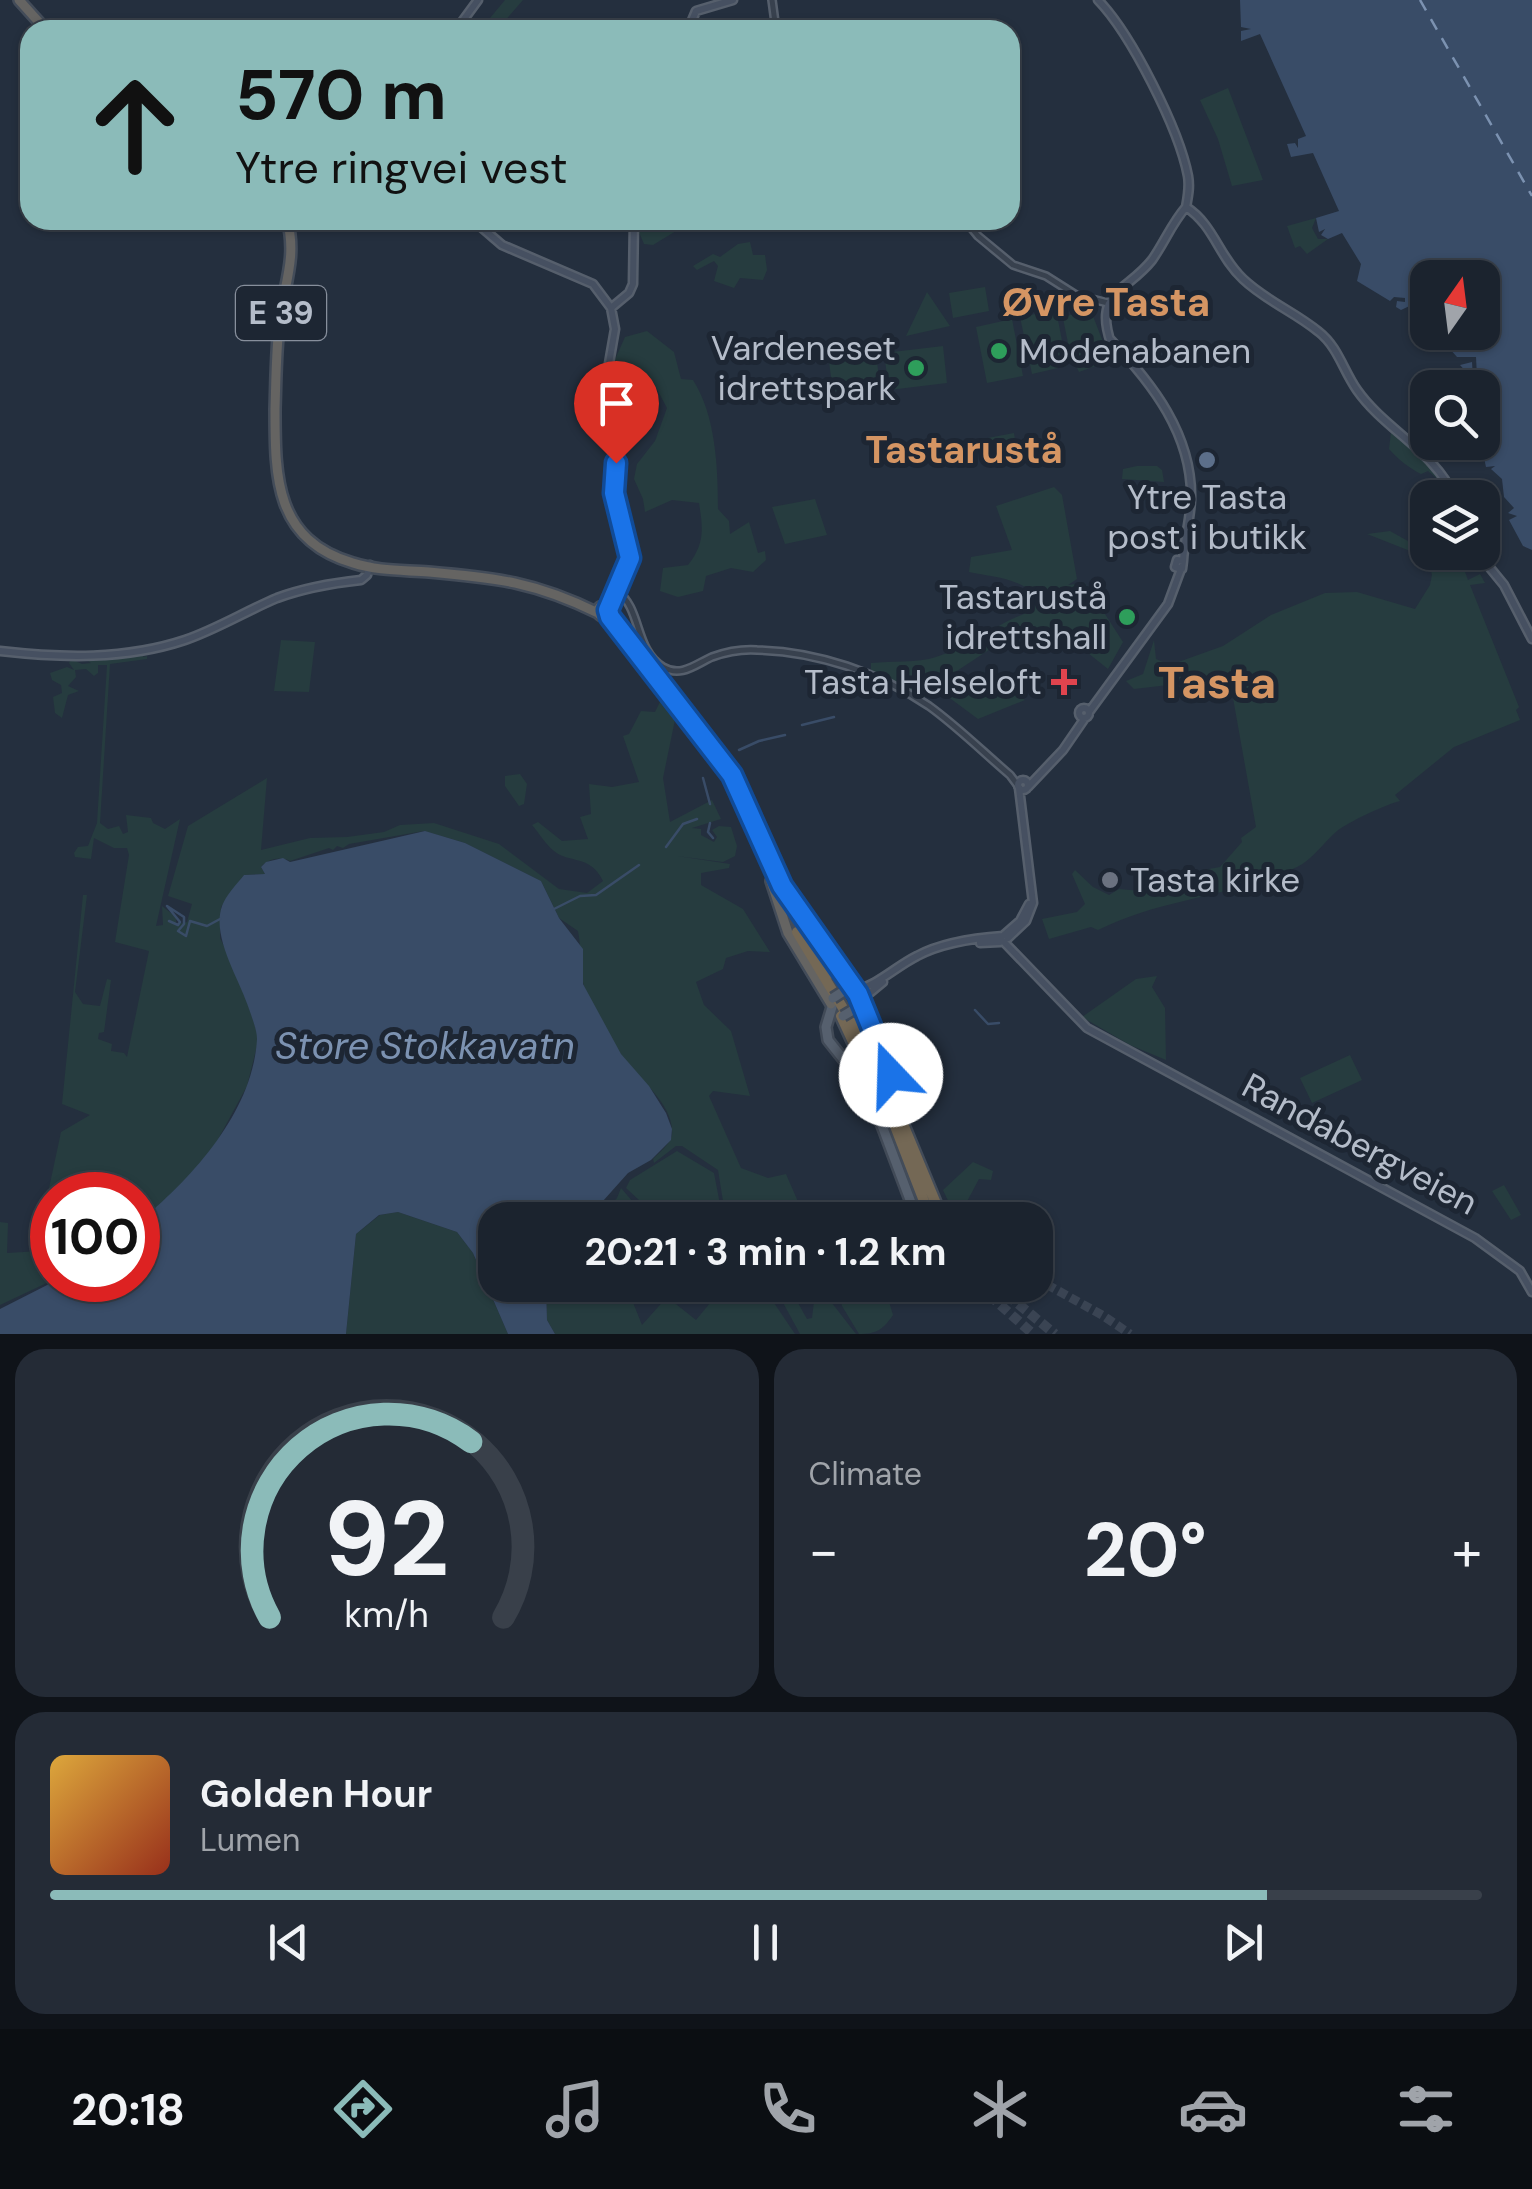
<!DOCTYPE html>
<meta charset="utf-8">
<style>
body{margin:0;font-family:"DM Sans",sans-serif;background:#242b36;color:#f1f3f6;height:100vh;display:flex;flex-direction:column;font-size:38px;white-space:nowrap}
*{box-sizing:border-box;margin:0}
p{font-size:32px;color:#a0a4aa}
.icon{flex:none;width:55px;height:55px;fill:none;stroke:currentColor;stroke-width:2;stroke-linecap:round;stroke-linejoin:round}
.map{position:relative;height:1334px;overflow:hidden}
.drawer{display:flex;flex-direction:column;gap:15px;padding:15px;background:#0f1319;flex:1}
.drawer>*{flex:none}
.guide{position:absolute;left:20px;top:20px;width:1000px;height:210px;border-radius:30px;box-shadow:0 2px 8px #0004,0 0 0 2px #39404a;background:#8bbbb9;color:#111;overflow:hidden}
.needle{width:65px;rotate:14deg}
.controls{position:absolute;left:1410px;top:260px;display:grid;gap:20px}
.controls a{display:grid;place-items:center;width:90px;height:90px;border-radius:20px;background:#1b232e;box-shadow:0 2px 8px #0004,0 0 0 2px #39404a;font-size:50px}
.speed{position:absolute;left:30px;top:1172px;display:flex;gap:20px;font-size:50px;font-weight:700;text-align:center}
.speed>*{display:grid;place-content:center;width:130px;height:130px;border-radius:50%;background:#1b232e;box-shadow:0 2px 8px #0004,0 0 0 2px #39404a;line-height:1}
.speed .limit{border:15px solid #d22;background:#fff;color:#111}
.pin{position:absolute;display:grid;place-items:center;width:85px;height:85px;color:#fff;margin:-102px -42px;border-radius:50% 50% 50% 0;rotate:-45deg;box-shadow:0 0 10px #0007}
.pin .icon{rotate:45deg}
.me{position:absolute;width:110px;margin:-55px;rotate:339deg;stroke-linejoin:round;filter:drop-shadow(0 0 8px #0008)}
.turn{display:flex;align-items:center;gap:35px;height:210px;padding:0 50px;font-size:45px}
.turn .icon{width:130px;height:130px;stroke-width:2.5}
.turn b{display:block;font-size:70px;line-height:85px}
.big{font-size:75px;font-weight:700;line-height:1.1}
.drawer .card{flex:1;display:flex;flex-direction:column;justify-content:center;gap:15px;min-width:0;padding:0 35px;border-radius:30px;background:#242b36}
.drawer .dial{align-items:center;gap:0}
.dial svg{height:260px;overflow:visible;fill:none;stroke:#39404a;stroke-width:7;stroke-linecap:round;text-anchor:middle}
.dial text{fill:#f1f3f6;stroke:none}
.song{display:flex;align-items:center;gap:30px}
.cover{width:120px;height:120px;border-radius:15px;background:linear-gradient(135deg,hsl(40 70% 55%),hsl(10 70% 35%))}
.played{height:10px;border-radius:5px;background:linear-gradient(90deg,#8bbbb9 85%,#39404a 85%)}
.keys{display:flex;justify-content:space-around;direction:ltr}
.heat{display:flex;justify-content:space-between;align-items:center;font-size:55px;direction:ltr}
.drawer .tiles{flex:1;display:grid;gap:15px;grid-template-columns:1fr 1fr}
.card:last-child{grid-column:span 2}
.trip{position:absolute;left:478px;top:1202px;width:575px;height:100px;border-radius:30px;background:#1b232e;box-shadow:0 2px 8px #0004,0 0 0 2px #39404a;font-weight:700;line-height:100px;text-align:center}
.tab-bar{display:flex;height:160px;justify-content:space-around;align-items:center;background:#0b0e12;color:#a0a4aa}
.tab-bar .icon{width:70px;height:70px}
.tab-bar .on{color:#8bbbb9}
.tab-bar b{font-size:45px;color:#f1f3f6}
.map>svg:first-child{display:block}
</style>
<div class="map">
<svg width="1532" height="1334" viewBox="0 0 1532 1334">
<rect width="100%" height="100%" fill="#242f3e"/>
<path fill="#263c3f" d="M505,0H523L497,30H480Z
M1228,88L1263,180L1232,186L1218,139L1200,100Z
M1316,218L1312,228L1318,239H1328L1307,254L1300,246L1295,248L1287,226Z
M640,220H694L653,245L644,244L638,230Z
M750,242L753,255H765L767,270L763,280L740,278L734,288L714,281L718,266L714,261L697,270L693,266L713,254L720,257L738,244Z
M985,287L989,311L953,318L949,293Z
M927,292L950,326L906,336Z
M1056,310L1067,366L1032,374L1020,317Z
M1082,310L1093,316L1103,342L1115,359L1079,372L1070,353L1063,318Z
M1012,319L1023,376L987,383L976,327Z
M647,331L674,352L681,379L693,380C716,416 718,468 718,509L729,521L730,534L749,522L758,553L765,551L766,560L753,572L731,568L706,576L703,591L678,597L660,591L663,568L688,565C705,543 703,529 699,503L672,500L645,512L643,499L634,479L637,464L655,441L667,408L652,380L613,364L625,337Z
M943,346L947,383L889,390L884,353Z
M876,355L880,385L833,391L829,362Z
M1387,426L1428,464L1445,485L1428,471L1421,474C1409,468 1399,460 1389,449L1391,432Z
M1014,433L1017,454L981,458L977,440Z
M1137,466H1157L1162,470L1164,482L1122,479L1123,469Z
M1054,487L1062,495L1077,579L1068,585L1085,583L1095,599L1105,595L1107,609L1103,611L1123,642L1108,669L1059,630C1042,629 1022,631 1007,638L931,688L923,699L871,672V663C892,661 917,663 936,657C971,646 998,622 1032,611L1038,597C1020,578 993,577 969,572L971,557L1012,550L996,506Z
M815,499L827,535L785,544L772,507Z
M1390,531L1415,545L1427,542L1428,552L1458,553L1468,580L1480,574L1485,583L1470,585L1519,707L1516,710L1520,720L1454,747L1395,795L1400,801C1387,804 1348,822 1337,831C1324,842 1312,860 1297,867C1232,897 1161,898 1098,930L1091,927L1049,939L1042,919L1077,912L1085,904L1072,874L1075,870L1093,887L1109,895L1119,889L1141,891L1188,883L1186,873L1220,867L1242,842L1241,838L1256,827L1233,698L1203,681L1134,689L1126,681L1143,674L1154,640L1156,659L1170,665L1223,646L1271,615L1325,593L1357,592L1415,609L1430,585L1432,575L1428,558L1367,534Z
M281,640L315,642L309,692L274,691Z
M145,654L143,657L147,656V659L110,664L100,823L108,829L119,826L123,834L128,832L126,815L151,818L153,823L165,829L180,819L156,926L163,925L162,906L176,917V924L187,922L192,904L168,896L188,826L267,778L261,850L310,838L347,837L384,832L400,825L434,823L499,844L559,889L587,893L603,881C590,854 570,864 554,851C546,845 539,833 532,825L538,822L562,841L588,839L580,817L591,814L589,784L612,787L639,782L623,736L629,734L641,711L655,712L664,694L677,710L663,778L670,822L712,800L721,819L692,828L701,829V835L714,842L717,837L712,830L719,826L731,827L737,846L735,856L723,862L677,856L730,864L729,868L701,873V885L743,909L770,952L748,951L726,958L723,969L696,982L704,1005L731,1031L750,1096L713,1091L709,1096L741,1168L768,1178L786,1174L806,1220H726L718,1170L682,1146H676L654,1163L653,1159C660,1152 670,1144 672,1135C675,1104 637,1078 622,1056C609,1036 592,1009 584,986C578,970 582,949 578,931L559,918L541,881L465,843L424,831L349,844L343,848L337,846L333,850L329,848L290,861C280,856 268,859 261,867L265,874L244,875L221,907L220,938L239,977L259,1038L247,1086L216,1143L176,1194L138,1222V1195H52L53,1280L0,1305V1222L8,1223L7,1253L40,1251L42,1221L61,1132L90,1115L62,1104L83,895H87L75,992L83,1004L100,1006L107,979L111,980L104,1032L99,1033L98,1039L112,1044L111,1051L124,1053L127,1057L149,951L115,942L129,855L127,848H114L94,838L91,859L75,857L74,853L78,847L88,846L97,823L107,665H98V673L94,676L86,669L75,670L76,677L68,686L79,691L68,695L62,718L55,713L53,697L62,693L61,685L52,680L50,673L67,667L74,670L69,663L71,659L82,664L91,663L88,661L91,660Z
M982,671L1025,700L978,719L947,696Z
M520,774L527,784L524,804L519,806L505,786V776Z
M1157,976L1152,987L1165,1008L1166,1060L1130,1045L1082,1017L1136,979Z
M1350,1055L1362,1080L1312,1103L1300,1078Z
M677,1151L714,1173L723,1220H668L656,1204L639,1200L626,1188L630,1180Z
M973,1162L993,1171L991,1180L979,1179L964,1207L973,1220L906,1219L950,1205L943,1190Z
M1504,1185L1521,1215L1511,1220L1492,1191Z
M621,1188L645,1216L642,1220H598L617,1198Z
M880,1203L890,1220H831Z
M398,1212L457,1232L473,1253L508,1334H346L356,1234L380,1215Z
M546,1285H626L642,1325L667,1297L696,1320L715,1297L728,1298L730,1302L739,1301L726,1291L706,1285H762L795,1334H555L547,1320Z
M799,1285H818L856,1334H800L780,1297L785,1294L798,1303L807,1319L812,1318L815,1293L811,1289L803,1291Z
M837,1285H884L893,1315C883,1330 876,1334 859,1334L842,1306Z"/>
<path fill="#394c67" d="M1240,0H1532V550L1523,546L1509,520L1517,516L1508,513L1514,508L1504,497L1502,479L1491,469L1495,466L1486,467L1484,458L1490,454L1484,455L1475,444L1482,442V388L1459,387L1462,380L1468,381L1469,375L1460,365L1472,362L1473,378L1477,377L1476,357H1457L1441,339L1442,335L1439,336L1436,333L1482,332V278H1428L1427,321L1423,325L1417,321L1420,315L1425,317L1422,311L1413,319L1408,314L1419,307L1416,303L1401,310L1396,307L1397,301L1405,302V298L1394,297L1390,301L1357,281L1361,264L1342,233L1328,239L1321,235L1325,229L1319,232L1316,218L1339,211L1313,153L1291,157L1287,144L1295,143L1298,148V139L1306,136L1260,34L1241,41V31L1251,29L1241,27Z
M425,831L465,843L541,881L559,918L583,949V984L621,1054L649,1086L666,1113L672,1129L671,1140L651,1160L628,1173L586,1220H495V1285H546L547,1320L555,1334H508L473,1253L457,1232L398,1212L379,1215L356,1234L346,1334H0V1309L57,1280H138V1223C191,1179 253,1113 257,1039C257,1030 252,1018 249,1009C240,980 211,937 222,906C226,895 237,884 244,875L265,874L261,867L266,862L283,858L290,862Z"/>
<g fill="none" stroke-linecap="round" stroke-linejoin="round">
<path stroke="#394c67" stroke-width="2.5" d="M802,725L834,717
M739,750L759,741L785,735
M703,778L710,804
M710,823L708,832L713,838
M666,847L683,824L697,819
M554,909L580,896L596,895L639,865
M169,921L178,925L180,922L167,906L184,917V924L178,931L186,936L190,921L207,926L220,919
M975,1010L988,1024L999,1023"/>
<path stroke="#7c92b1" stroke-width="2.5" stroke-dasharray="12 10" stroke-linecap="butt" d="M1420,0L1532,196"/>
<path stroke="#3a4453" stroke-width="9" stroke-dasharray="9 4.5" stroke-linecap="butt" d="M1035,1278L1102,1315L1130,1334"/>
<path stroke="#3a4453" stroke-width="10" stroke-dasharray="10 5" stroke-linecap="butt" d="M937,1206L944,1220
M927,1209L932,1220
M978,1285L1033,1334
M995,1285L1055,1334"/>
<g stroke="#565f6c" stroke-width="10">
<path id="tertiary" d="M772,0L776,30
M965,220L978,236L1013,265L1046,276L1076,295L1108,303
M617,591C642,609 634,649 663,667C681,678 696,664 712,657C726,652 742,649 757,650C816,651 880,673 929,706C958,727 983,752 1010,775L1019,787"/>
</g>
<g stroke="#565f6c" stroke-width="11">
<path id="secondary" d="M1098,0C1131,34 1179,129 1188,176C1190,187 1188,196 1186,207C1214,225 1219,257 1243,279C1266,301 1295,312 1319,332C1338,347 1343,370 1357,390C1385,430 1435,451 1455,498
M456,30L478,0
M688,30L696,11L733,0
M473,220L502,245L593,284L611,308L615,329L604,392L616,429L614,493L630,558L608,611
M611,308L629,293L633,284L634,220
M1110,339C1152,383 1193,435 1191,500C1190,521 1184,541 1183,561
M1111,343C1093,291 1127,292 1152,260C1164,243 1172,223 1186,207
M1477,552L1504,585L1532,639
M1177,560L1183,561L1182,569L1175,567Z
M0,651C62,658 125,660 185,640C217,629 246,611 277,598C304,588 333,583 361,580L367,575L370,565
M1079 713a5 5 0 1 1 10 0a5 5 0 1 1-10 0Z
M1089,712L1168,604L1181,569
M1018 785a5 5 0 1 1 10 0a5 5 0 1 1-10 0Z
M1028,787L1063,750L1085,718
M1004,935L1020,921L1029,904
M1008,938L1026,921L1033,903L1019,788
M1004,942L1087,1028L1475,1238L1520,1271L1532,1292
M980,943L1000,942L1001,938
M854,991C878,985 895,967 917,956C941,943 975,938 1003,936
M860,1001L883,982"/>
</g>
<g stroke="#414a57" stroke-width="14">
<path id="primary" d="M832,1007L826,1027L828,1040L855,1074L875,1107L915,1213"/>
</g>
<g stroke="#434c59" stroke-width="14">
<path id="trunk" d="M19,0L46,30
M287,220C297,255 285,283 280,317C276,347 276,379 275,409C275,478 275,540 353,563C378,571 403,570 429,572C497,578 535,582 598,613
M598 611a5 5 0 1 1 10 0a5 5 0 1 1-10 0Z
M608,612L633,650L725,765L747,804L786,902L831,974
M771,881L788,933L831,1004
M795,906L852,990"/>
</g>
<g stroke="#434c59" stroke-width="15">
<path id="motorway" d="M797,932L861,1038L927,1209
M860,1002L879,1040L898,1099
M841,1016L877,1094
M891,1095L937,1206"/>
</g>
<use href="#tertiary" stroke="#38414e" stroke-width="5"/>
<use href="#secondary" stroke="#465061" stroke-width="6"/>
<use href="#primary" stroke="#56606e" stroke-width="9"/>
<use href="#trunk" stroke="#656462" stroke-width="9"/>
<use href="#motorway" stroke="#746855" stroke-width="10"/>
<g stroke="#414a57" stroke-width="14" stroke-linecap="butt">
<path id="primary-bridge" d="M833,998L847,989
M843,1016L858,1007"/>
</g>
<use href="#primary-bridge" stroke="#56606e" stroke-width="9"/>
</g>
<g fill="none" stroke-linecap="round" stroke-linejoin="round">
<g stroke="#114b97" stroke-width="25">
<path id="route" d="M616,463L614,493L630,558L608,610L610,617L732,775L782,886L858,994L891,1075"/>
</g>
<use href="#route" stroke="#1a73e8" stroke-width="18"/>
</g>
<g fill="#2e9e5b" stroke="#1d2633" stroke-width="4">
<circle cx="999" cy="351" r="10"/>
<circle cx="916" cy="368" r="10"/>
<circle cx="1127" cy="617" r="10"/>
</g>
<circle fill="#5c6f8a" stroke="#1d2633" stroke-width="4" cx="1207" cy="460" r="10"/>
<path fill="#e0444e" stroke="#1d2633" stroke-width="4" d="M1059 667h10v10h10v10h-10v10h-10v-10h-10v-10h10z"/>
<circle fill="#6b7280" stroke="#1d2633" stroke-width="4" cx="1110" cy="880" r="10"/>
<g text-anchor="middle" stroke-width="10" stroke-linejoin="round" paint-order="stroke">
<rect fill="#1d2633" stroke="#878f9c" stroke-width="2.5" x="236" y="286" width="90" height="54" rx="8"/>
<g font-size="32" font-weight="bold" fill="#b4bcc9">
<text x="281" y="324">E 39</text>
</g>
<g font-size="35" fill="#b4bcc9" stroke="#1d2633" text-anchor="end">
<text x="896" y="360">Vardeneset<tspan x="896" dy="40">idrettspark</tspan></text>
<text x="1019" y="363" text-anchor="start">Modenabanen</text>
<text x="1207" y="509" text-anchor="middle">Ytre Tasta<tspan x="1207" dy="40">post i butikk</tspan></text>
<text x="1107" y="609">Tastarustå<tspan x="1107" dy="40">idrettshall</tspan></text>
<text x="1042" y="694">Tasta Helseloft</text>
<text x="1130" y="892" text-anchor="start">Tasta kirke</text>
</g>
<g font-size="35" fill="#b4bcc9" stroke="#1d2633">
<text transform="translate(1360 1144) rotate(28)" y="12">Randabergveien</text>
</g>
<g font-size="38" font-weight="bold" fill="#d59563" stroke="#1d2633">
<text x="964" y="463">Tastarustå</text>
</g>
<g font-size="38" font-style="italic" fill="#7c92b1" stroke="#1d2633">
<text x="425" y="1059">Store Stokkavatn</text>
</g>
<g font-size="40" font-weight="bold" fill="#d59563" stroke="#1d2633">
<text x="1106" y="316">Øvre Tasta</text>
</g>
<g font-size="45" font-weight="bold" fill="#d59563" stroke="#1d2633">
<text x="1217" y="698">Tasta</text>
</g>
</g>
</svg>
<div class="controls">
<a><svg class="needle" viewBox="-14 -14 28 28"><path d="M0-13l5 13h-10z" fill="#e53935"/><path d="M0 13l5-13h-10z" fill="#a0a4aa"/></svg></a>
<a><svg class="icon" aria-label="search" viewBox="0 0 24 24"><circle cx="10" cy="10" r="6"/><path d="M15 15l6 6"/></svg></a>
<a><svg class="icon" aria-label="layers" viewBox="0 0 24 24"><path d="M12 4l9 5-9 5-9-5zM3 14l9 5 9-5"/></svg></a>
</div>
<div class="speed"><div class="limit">100</div></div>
<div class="pin" style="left:616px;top:463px;background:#d93025"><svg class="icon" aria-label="arrive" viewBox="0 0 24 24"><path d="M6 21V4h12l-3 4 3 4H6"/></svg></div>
<svg class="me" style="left:891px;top:1075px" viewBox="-20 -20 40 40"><circle r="19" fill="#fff"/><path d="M0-13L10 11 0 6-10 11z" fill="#1a73e8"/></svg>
<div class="trip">20:21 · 3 min · 1.2 km</div>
<div class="guide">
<div class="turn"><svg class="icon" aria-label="ahead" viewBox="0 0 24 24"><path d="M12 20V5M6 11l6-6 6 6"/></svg><div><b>570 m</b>Ytre ringvei vest</div></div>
</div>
</div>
<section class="drawer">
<div class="tiles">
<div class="card dial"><svg viewBox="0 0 100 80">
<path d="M14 69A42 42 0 1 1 86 69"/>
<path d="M14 69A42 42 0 0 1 76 15" stroke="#8bbbb9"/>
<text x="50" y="56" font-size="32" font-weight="700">92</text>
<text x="50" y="72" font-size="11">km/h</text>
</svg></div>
<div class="card"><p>Climate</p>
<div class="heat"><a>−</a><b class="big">20°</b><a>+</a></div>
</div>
<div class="card">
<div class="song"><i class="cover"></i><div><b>Golden Hour</b><p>Lumen</p></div></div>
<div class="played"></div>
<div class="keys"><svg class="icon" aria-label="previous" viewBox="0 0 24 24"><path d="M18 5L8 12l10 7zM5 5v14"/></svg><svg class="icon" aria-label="pause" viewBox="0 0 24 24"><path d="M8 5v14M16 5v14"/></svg><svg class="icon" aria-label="next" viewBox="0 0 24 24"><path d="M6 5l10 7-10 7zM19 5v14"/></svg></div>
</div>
</div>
</section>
<nav class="tab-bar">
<b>20:18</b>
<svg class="icon on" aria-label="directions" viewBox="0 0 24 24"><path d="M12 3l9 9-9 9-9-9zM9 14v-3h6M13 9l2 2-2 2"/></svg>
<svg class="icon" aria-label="music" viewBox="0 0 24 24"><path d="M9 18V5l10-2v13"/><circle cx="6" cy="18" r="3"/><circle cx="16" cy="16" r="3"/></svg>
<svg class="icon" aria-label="phone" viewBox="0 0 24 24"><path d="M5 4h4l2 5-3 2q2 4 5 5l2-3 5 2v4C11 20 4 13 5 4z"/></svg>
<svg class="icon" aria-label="climate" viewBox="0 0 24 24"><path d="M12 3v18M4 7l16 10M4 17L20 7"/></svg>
<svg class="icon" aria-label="car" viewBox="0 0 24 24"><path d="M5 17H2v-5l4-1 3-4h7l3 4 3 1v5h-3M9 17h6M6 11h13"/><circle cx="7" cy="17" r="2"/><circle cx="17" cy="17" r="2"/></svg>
<svg class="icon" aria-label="filters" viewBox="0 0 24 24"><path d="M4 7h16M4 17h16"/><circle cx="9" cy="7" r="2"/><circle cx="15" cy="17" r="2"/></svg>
</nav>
